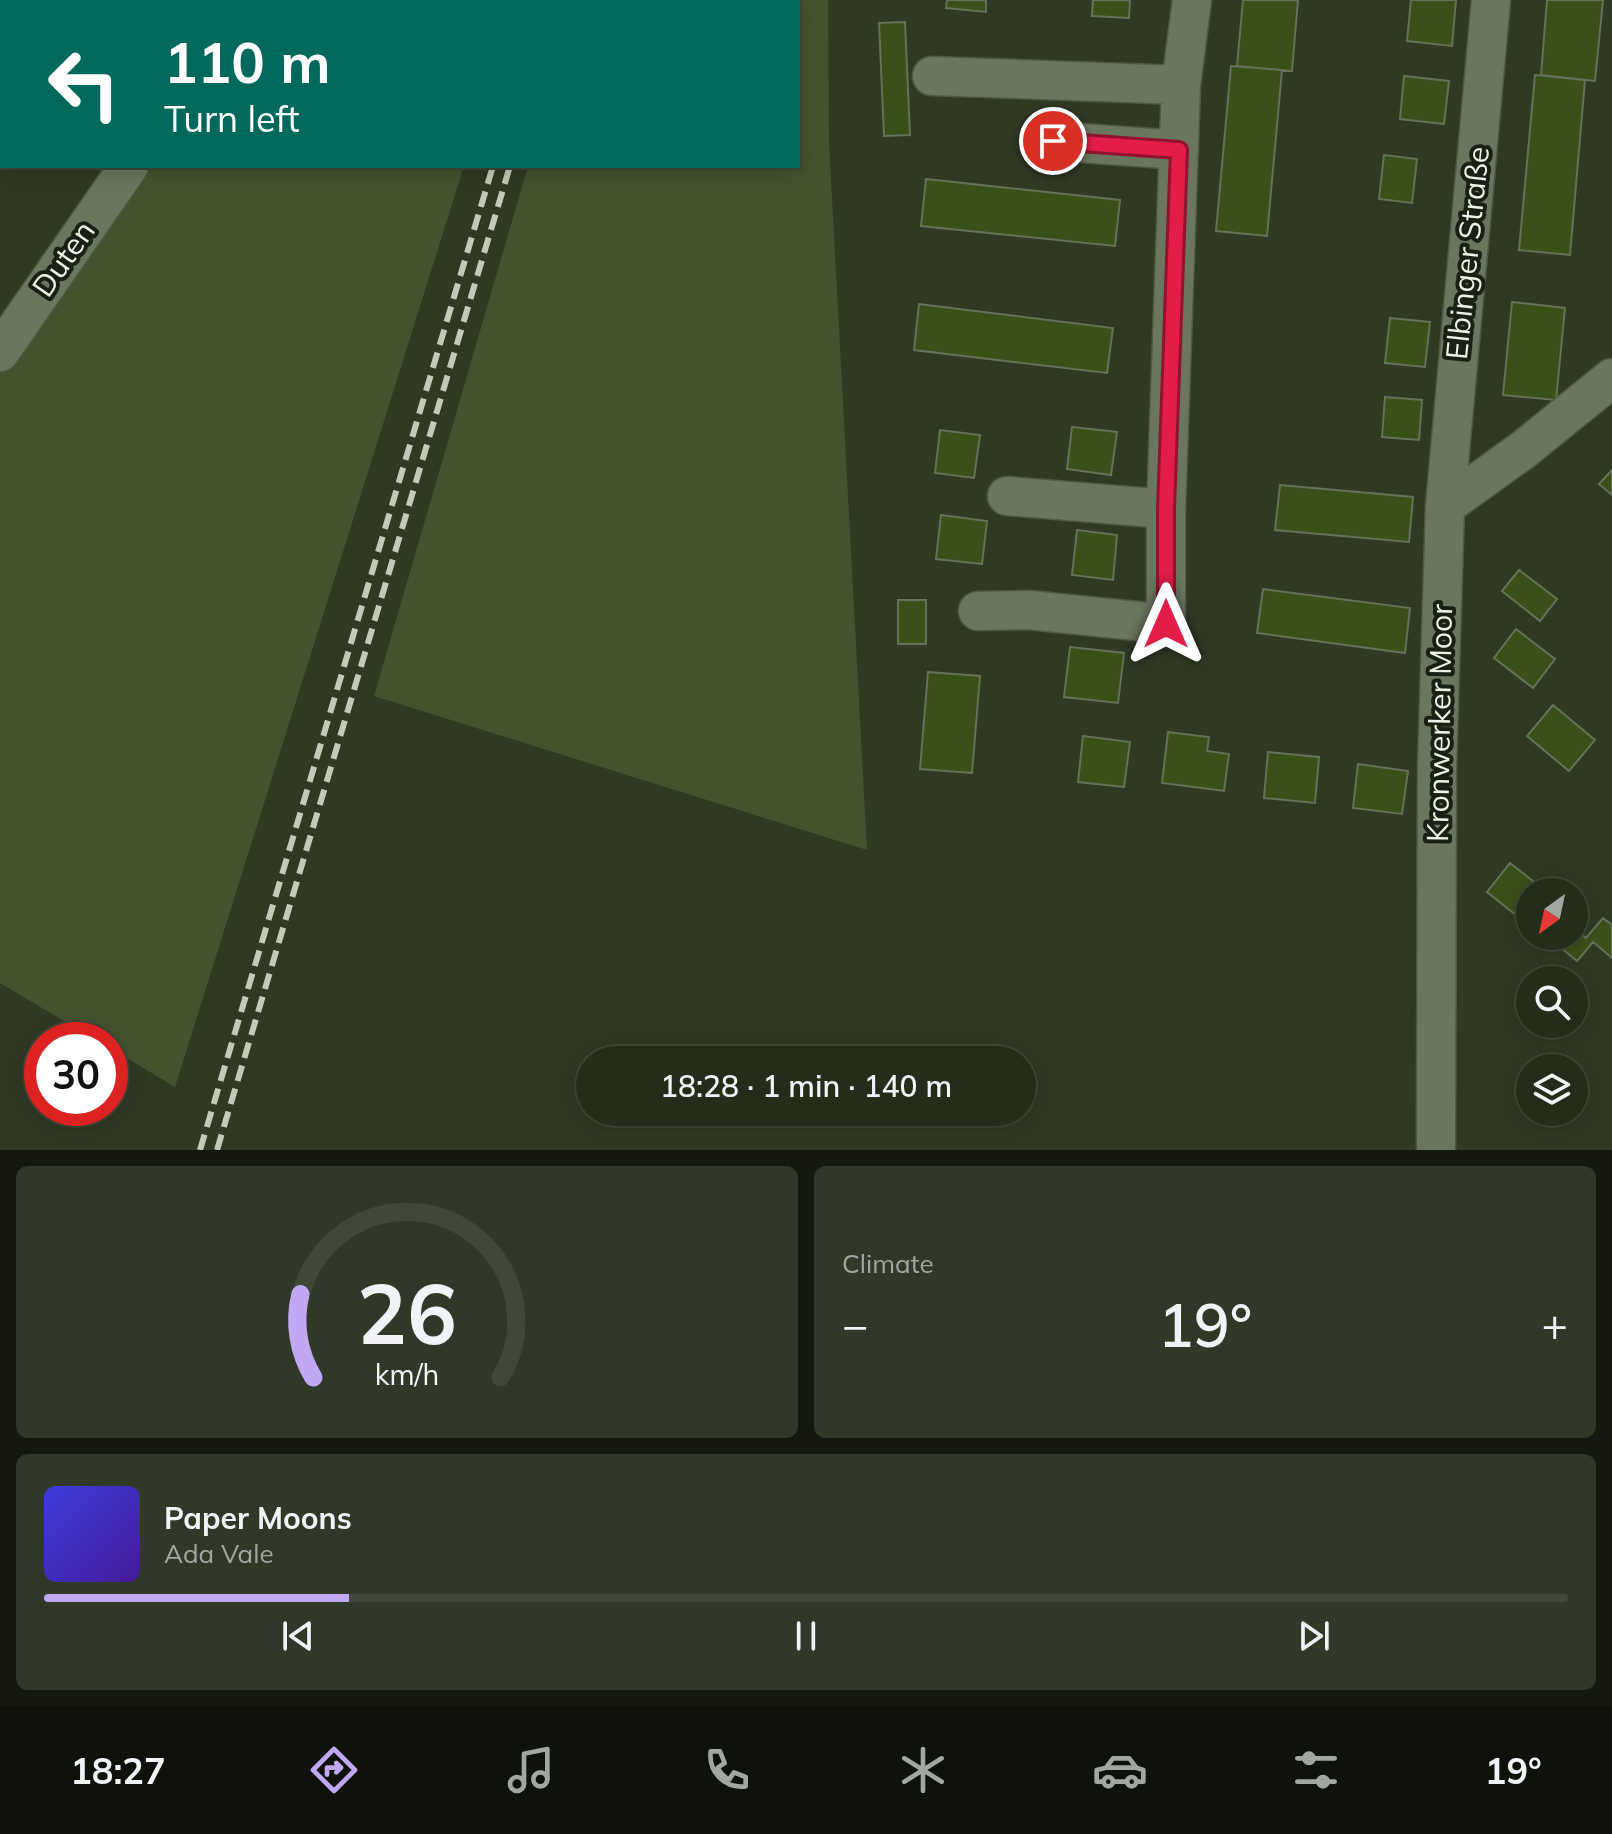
<!DOCTYPE html>
<meta charset="utf-8">
<style>
body{margin:0;font-family:Mulish,sans-serif;background:#303827;color:#f1f3f6;height:100vh;display:flex;flex-direction:column;font-size:30px;white-space:nowrap}
*{box-sizing:border-box;margin:0}
p{font-size:26px;color:#a3a7a2}
.icon{flex:none;width:44px;height:44px;fill:none;stroke:currentColor;stroke-width:2;stroke-linecap:round;stroke-linejoin:round}
.map{position:relative;height:1150px;overflow:hidden}
.panel{display:flex;flex-direction:column;gap:16px;padding:16px;background:#14180e;flex:1}
.panel>*{flex:none}
.hud{position:absolute;left:0px;top:0px;width:800px;height:168px;box-shadow:0 4px 20px #0003,0 0 0 2px #414839;background:#00695c;color:#fff;overflow:hidden}
.needle{width:52px;rotate:213deg}
.buttons{position:absolute;left:1516px;top:878px;display:grid;gap:16px}
.buttons a{display:grid;place-items:center;width:72px;height:72px;border-radius:50%;background:#242c1a;box-shadow:0 4px 20px #0003,0 0 0 2px #414839;font-size:40px}
.speed{position:absolute;left:24px;top:1022px;display:flex;gap:16px;font-size:40px;font-weight:700;text-align:center}
.speed>*{display:grid;place-content:center;width:104px;height:104px;border-radius:50%;background:#242c1a;box-shadow:0 4px 20px #0003,0 0 0 2px #414839;line-height:1}
.speed .limit{border:12px solid #d22;background:#fff;color:#111}
.pin{position:absolute;display:grid;place-items:center;width:68px;height:68px;color:#fff;margin:-34px;border:4px solid #fff;border-radius:50%;box-shadow:0 2px 8px #0007}
.me{position:absolute;width:88px;margin:-44px;rotate:0deg;stroke-linejoin:round;filter:drop-shadow(0 0 6px #0008)}
.turn{display:flex;align-items:center;gap:28px;height:168px;padding:0 32px;font-size:36px}
.turn .icon{width:104px;height:104px;stroke-width:2.5}
.turn b{display:block;font-size:56px;line-height:68px}
.big{font-size:60px;font-weight:600;line-height:1.1}
.panel .card{flex:1;display:flex;flex-direction:column;justify-content:center;gap:12px;min-width:0;padding:0 28px;border-radius:12px;background:#303827}
.panel .dial{align-items:center;gap:0}
.dial svg{height:208px;overflow:visible;fill:none;stroke:#414839;stroke-width:7;stroke-linecap:round;text-anchor:middle}
.dial text{fill:#f1f3f6;stroke:none}
.song{display:flex;align-items:center;gap:24px}
.cover{width:96px;height:96px;border-radius:12px;background:linear-gradient(135deg,hsl(240 70% 55%),hsl(260 70% 35%))}
.played{height:8px;border-radius:4px;background:linear-gradient(90deg,#c0a8f3 20%,#414839 20%)}
.keys{display:flex;justify-content:space-around;direction:ltr}
.heat{display:flex;justify-content:space-between;align-items:center;font-size:44px;direction:ltr}
.panel .tiles{flex:1;display:grid;gap:16px;grid-template-columns:1fr 1fr}
.card:last-child{grid-column:span 2}
.trip{position:absolute;left:576px;top:1046px;width:460px;height:80px;border-radius:40px;background:#242c1a;box-shadow:0 4px 20px #0003,0 0 0 2px #414839;font-weight:600;line-height:80px;text-align:center}
.dock{display:flex;height:128px;justify-content:space-around;align-items:center;background:#0e120a;color:#a3a7a2}
.dock .icon{width:56px;height:56px}
.dock .current{color:#c0a8f3}
.dock b{font-size:36px;color:#f1f3f6}
.map>svg:first-child{display:block}
</style>
<div class="map">
<svg width="1612" height="1150" viewBox="0 0 1612 1150">
<rect width="100%" height="100%" fill="#303a23"/>
<path fill="#43532e" d="M243,0H516L242,2Z
M576,0H828L829,142L867,850L374,696L528,166H798V2Z
M129,166H464L175,1087L110,1048V1040H96L0,983V352Z"/>
<path fill="#3a5019" stroke="#657158" stroke-width="2" d="M947,0H986V12L946,8Z
M1093,0H1130L1129,18L1092,16Z
M1243,0H1298L1292,71L1237,66Z
M1411,0H1456L1452,46L1407,41Z
M1547,0H1603L1595,81L1541,75Z
M905,22L910,135L884,136L879,23Z
M1231,66L1282,70L1267,236L1216,231Z
M1535,75L1585,80L1570,255L1519,250Z
M1404,76L1449,81L1444,124L1400,119Z
M1384,155L1417,159L1412,203L1379,199Z
M926,179L1120,200L1115,246L921,226Z
M1512,302L1565,308L1556,400L1503,395Z
M919,304L1113,328L1107,373L914,350Z
M1390,318L1430,322L1425,367L1385,363Z
M1385,397L1422,400L1419,440L1382,437Z
M1072,427L1117,432L1111,475L1067,469Z
M940,430L980,435L974,478L935,473Z
M1612,470V495L1599,484Z
M1280,485L1413,497L1409,542L1275,530Z
M941,515L987,521L982,564L936,559Z
M1077,530L1117,535L1113,580L1072,575Z
M1519,570L1557,599L1540,621L1502,591Z
M1263,589L1410,608L1405,653L1257,633Z
M898,600H926V644H898Z
M1516,629L1555,659L1533,688L1494,658Z
M1070,647L1124,653L1118,703L1064,697Z
M928,672L980,676L972,773L920,769Z
M1553,705L1595,740L1569,771L1527,736Z
M1168,732L1209,737L1207,751L1229,754L1224,791L1162,783Z
M1083,736L1130,742L1124,787L1078,782Z
M1268,752L1319,757L1315,803L1264,798Z
M1358,764L1408,771L1402,814L1353,808Z
M1510,863L1547,892H1530V917L1526,923L1487,892Z
M1603,918L1612,925V958L1593,942L1577,961L1547,936H1574V927L1586,938Z"/>
<g fill="none" stroke-linecap="round" stroke-linejoin="round">
<g stroke="#4f5843" stroke-width="41">
<path id="minor" d="M242,2L243,0
M932,76L1181,85
M1053,141L1179,150
M0,352L129,166
M1007,496L1166,509
M1445,506L1523,450L1612,378
M978,611L1029,610L1166,624V509L1181,85L1192,0
M1436,1150L1437,768L1445,506L1491,0"/>
</g>
<use href="#minor" stroke="#6a765d" stroke-width="38"/>
<path stroke="#c2cbba" stroke-width="6" stroke-dasharray="16 8" stroke-linecap="butt" d="M542,2V0
M559,2L560,0
M200,1150L493,166
M217,1150L510,166"/>
</g>
<g fill="none" stroke-linecap="round" stroke-linejoin="round">
<g stroke="#92132f" stroke-width="20">
<path id="route" d="M1053,141L1179,150L1166,509V624"/>
</g>
<use href="#route" stroke="#e11d48" stroke-width="14"/>
</g>
<g text-anchor="middle" stroke-width="8" stroke-linejoin="round" paint-order="stroke">
<g font-size="30" fill="#ebf3e4" stroke="#1b2015">
<text transform="translate(1468 253) rotate(-84)" y="10">Elbinger Straße</text>
<text transform="translate(64 259) rotate(-55)" y="10">Duten</text>
<text transform="translate(1440 723) rotate(-89)" y="10">Kronwerker Moor</text>
</g>
</g>
</svg>
<div class="buttons">
<a><svg class="needle" viewBox="-14 -14 28 28"><path d="M0-13l5 13h-10z" fill="#e53935"/><path d="M0 13l5-13h-10z" fill="#a3a7a2"/></svg></a>
<a><svg class="icon" aria-label="search" viewBox="0 0 24 24"><circle cx="10" cy="10" r="6"/><path d="M15 15l6 6"/></svg></a>
<a><svg class="icon" aria-label="layers" viewBox="0 0 24 24"><path d="M12 4l9 5-9 5-9-5zM3 14l9 5 9-5"/></svg></a>
</div>
<div class="speed"><div class="limit">30</div></div>
<div class="pin" style="left:1053px;top:141px;background:#d93025"><svg class="icon" aria-label="arrive" viewBox="0 0 24 24"><path d="M6 21V4h12l-3 4 3 4H6"/></svg></div>
<svg class="me" style="left:1166px;top:624px" viewBox="-20 -20 40 40"><path d="M0-17L14 15 0 8-14 15z" fill="#e11d48" stroke="#fff" stroke-width="4"/></svg>
<div class="trip">18:28 · 1 min · 140 m</div>
<div class="hud">
<div class="turn"><svg class="icon" aria-label="left" viewBox="0 0 24 24"><path d="M17 20v-9H6M10 6l-5 5 5 5"/></svg><div><b>110 m</b>Turn left</div></div>
</div>
</div>
<section class="panel">
<div class="tiles">
<div class="card dial"><svg viewBox="0 0 100 80">
<path d="M14 69A42 42 0 1 1 86 69"/>
<path d="M14 69A42 42 0 0 1 9 37" stroke="#c0a8f3"/>
<text x="50" y="56" font-size="32" font-weight="700">26</text>
<text x="50" y="72" font-size="11">km/h</text>
</svg></div>
<div class="card"><p>Climate</p>
<div class="heat"><a>−</a><b class="big">19°</b><a>+</a></div>
</div>
<div class="card">
<div class="song"><i class="cover"></i><div><b>Paper Moons</b><p>Ada Vale</p></div></div>
<div class="played"></div>
<div class="keys"><svg class="icon" aria-label="previous" viewBox="0 0 24 24"><path d="M18 5L8 12l10 7zM5 5v14"/></svg><svg class="icon" aria-label="pause" viewBox="0 0 24 24"><path d="M8 5v14M16 5v14"/></svg><svg class="icon" aria-label="next" viewBox="0 0 24 24"><path d="M6 5l10 7-10 7zM19 5v14"/></svg></div>
</div>
</div>
</section>
<nav class="dock">
<b>18:27</b>
<svg class="icon current" aria-label="directions" viewBox="0 0 24 24"><path d="M12 3l9 9-9 9-9-9zM9 14v-3h6M13 9l2 2-2 2"/></svg>
<svg class="icon" aria-label="music" viewBox="0 0 24 24"><path d="M9 18V5l10-2v13"/><circle cx="6" cy="18" r="3"/><circle cx="16" cy="16" r="3"/></svg>
<svg class="icon" aria-label="phone" viewBox="0 0 24 24"><path d="M5 4h4l2 5-3 2q2 4 5 5l2-3 5 2v4C11 20 4 13 5 4z"/></svg>
<svg class="icon" aria-label="climate" viewBox="0 0 24 24"><path d="M12 3v18M4 7l16 10M4 17L20 7"/></svg>
<svg class="icon" aria-label="car" viewBox="0 0 24 24"><path d="M5 17H2v-5l4-1 3-4h7l3 4 3 1v5h-3M9 17h6M6 11h13"/><circle cx="7" cy="17" r="2"/><circle cx="17" cy="17" r="2"/></svg>
<svg class="icon" aria-label="filters" viewBox="0 0 24 24"><path d="M4 7h16M4 17h16"/><circle cx="9" cy="7" r="2"/><circle cx="15" cy="17" r="2"/></svg>
<b>19°</b>
</nav>
